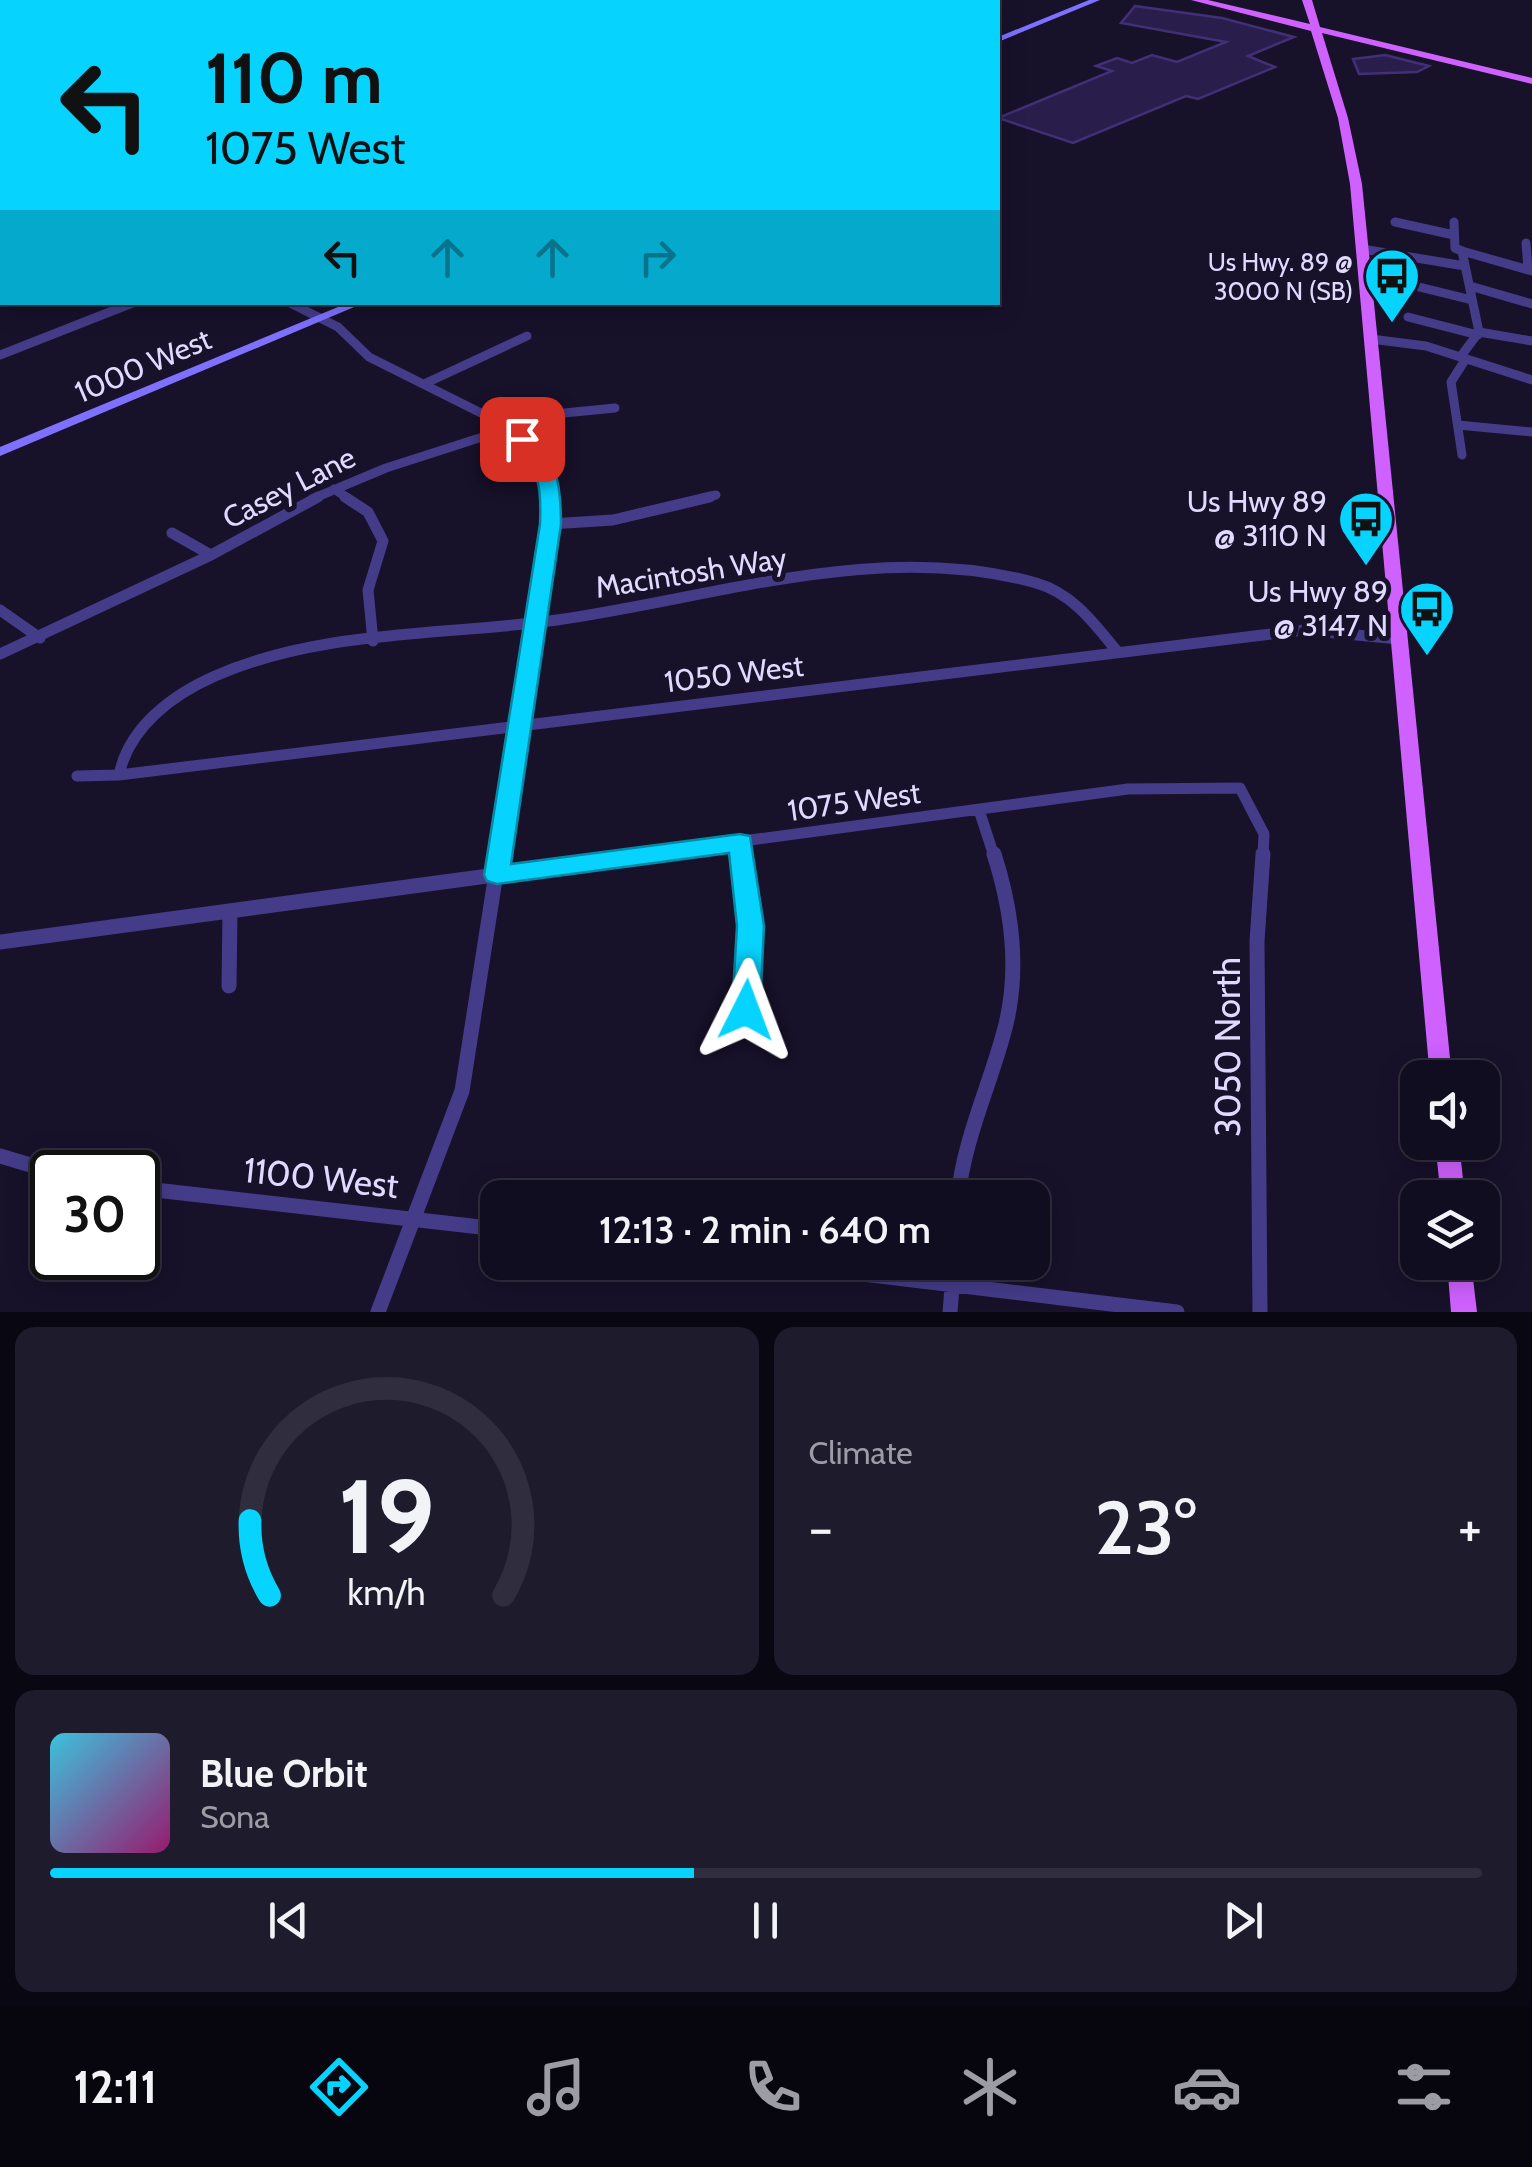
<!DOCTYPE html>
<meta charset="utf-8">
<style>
body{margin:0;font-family:Cabin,sans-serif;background:#1e1b2d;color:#f1f3f6;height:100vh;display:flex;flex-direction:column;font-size:38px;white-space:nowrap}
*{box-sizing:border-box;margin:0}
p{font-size:32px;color:#9c9ca5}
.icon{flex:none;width:55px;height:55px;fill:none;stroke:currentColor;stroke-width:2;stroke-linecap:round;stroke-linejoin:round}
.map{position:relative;height:1312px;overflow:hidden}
.drawer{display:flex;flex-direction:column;gap:15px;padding:15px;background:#090712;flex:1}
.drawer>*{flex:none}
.banner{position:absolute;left:0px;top:0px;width:1000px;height:305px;box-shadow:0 5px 25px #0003,0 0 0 2px #302d3e;background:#06d4ff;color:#111;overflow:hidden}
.tools{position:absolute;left:1400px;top:1060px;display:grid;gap:20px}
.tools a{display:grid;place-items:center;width:100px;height:100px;border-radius:20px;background:#110d20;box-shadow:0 5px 25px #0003,0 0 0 2px #302d3e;font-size:50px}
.speed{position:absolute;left:30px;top:1150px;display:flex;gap:20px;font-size:50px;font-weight:700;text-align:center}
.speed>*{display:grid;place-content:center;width:130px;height:130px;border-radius:50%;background:#110d20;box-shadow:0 5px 25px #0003,0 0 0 2px #302d3e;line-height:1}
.speed .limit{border:5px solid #111;border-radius:15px;background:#fff;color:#111}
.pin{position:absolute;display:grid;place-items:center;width:85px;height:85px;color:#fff;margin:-42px;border-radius:20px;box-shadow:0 5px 15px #0006}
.me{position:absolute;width:110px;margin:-55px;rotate:3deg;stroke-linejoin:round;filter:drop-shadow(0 0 8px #0008)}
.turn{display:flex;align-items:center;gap:35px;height:210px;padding:0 40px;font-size:45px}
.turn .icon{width:130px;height:130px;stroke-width:2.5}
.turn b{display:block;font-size:70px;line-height:85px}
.lanes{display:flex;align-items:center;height:95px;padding:0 40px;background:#0003;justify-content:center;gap:50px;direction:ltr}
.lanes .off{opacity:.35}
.big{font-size:75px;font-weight:600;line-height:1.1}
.drawer .card{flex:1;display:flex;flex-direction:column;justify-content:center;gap:15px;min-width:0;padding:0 35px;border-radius:20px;background:#1e1b2d}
.drawer .dial{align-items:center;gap:0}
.dial svg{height:260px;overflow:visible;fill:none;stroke:#302d3e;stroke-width:7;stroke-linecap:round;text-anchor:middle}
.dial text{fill:#f1f3f6;stroke:none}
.song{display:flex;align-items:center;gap:30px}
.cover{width:120px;height:120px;border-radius:15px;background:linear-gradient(135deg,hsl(190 70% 55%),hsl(320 70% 35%))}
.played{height:10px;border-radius:5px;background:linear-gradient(90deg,#06d4ff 45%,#302d3e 45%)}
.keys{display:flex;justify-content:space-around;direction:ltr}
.heat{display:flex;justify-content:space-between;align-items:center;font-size:55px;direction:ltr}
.drawer .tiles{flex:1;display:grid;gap:15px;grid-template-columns:1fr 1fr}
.card:last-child{grid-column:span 2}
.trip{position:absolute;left:480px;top:1180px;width:570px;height:100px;border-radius:20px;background:#110d20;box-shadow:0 5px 25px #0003,0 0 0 2px #302d3e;font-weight:600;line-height:100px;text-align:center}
.dock{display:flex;height:160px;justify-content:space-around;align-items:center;background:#07050d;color:#9c9ca5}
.dock .icon{width:70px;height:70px}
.dock .selected{color:#06d4ff}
.dock b{font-size:45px;color:#f1f3f6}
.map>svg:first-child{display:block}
</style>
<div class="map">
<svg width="1532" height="1312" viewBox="0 0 1532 1312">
<rect width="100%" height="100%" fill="#17112a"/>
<path fill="#291d4b" stroke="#422f77" stroke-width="2.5" d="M1135,6L1222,18L1294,37L1248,56L1275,67L1198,99L1186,96L1073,143L998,118L1112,71L1096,66L1117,58L1132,63L1152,55L1177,62L1226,42L1121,23Z
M1385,55L1429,66L1417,72L1359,74L1353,59Z"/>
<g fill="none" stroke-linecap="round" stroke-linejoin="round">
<path stroke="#443c89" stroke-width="8" d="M226,0L233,2
M162,2L171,0"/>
<path stroke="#443c89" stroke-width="9" d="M1395,222L1454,235
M1454,222L1455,248L1462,251L1479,332L1461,356
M1526,243L1528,270
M1362,249L1465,266
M1462,251L1532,271
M1403,283L1472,300
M1470,286L1532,304
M288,302L338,327L369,357L511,428L545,468L551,499
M1408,317L1478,335
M1479,332L1532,341
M1371,339L1426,346L1532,380
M0,355L135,302
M424,384L527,336
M1458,425L1532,432
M1462,455L1451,382L1465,360
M334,489L349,499
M312,499L386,468L554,414L615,408
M699,499L716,495"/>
<path stroke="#443c89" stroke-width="11" d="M345,497L368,512L383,541L368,590L373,641
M550,524L613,520L710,497
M172,533L211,555
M0,610L40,638
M0,654L211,555L318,497
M119,775C129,727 172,695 215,676C322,629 444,636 557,620C714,598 879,539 1036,583C1072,593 1094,623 1116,650
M77,776L119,775L1304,630L1399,639
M979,810L994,856
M740,843L742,856
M498,856L550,524L551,497
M632,856L1128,789L1240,788L1264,834L1263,856"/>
<path stroke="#443c89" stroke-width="15" d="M0,942L650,854
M229,986L230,912
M733,1032C760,974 750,915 741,854
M0,1156L54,1172
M138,1188L498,1229
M958,1198C964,1138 990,1086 1005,1028C1020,970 1012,910 994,854
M763,1262L1177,1312
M378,1312L462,1091L499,854
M950,1312L954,1262
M1260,1312L1257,941L1263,854"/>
<path fill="#7e71ff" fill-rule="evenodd" d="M1089,0H1100L998,42V37Z
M350,302H366L0,456V447Z"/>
<path fill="#cf61ff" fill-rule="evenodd" d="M1191,0H1208L1310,24L1302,0H1312L1320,27L1532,78V84L1322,33L1348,118L1362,184L1452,1078H1430L1350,184L1338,118L1311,31Z
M1435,1142H1459L1465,1198H1441Z
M1447,1262H1471L1477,1312H1451Z"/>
</g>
<path fill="#06d4ff" stroke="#048aa6" stroke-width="2.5" d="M522,433C558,445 561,493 561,524L511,864L740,834L750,836L764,926L760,1010L756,1018L746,1021L736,1018L732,1010L737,926L729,853L497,884L487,881L484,875L540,524C542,481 538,473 513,439Z"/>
<defs>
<g id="bus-pin" transform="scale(2.875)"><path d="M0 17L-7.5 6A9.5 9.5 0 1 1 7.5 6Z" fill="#06d4ff" stroke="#17112a"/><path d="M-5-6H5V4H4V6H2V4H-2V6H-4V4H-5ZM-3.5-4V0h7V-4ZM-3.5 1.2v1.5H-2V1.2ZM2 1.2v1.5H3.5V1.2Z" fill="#111"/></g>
</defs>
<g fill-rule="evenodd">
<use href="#bus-pin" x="1392" y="276"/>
<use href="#bus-pin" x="1366" y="519"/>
<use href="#bus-pin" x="1427" y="609"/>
</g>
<g text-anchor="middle" stroke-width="10" stroke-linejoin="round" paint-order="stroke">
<g font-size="25" fill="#e0daff" stroke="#17112a" text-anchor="end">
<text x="1353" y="271">Us Hwy. 89 @<tspan x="1353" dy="29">3000 N (SB)</tspan></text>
</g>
<g font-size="30" fill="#e0daff" stroke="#17112a">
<text transform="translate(143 366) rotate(-23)" y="10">1000 West</text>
<text transform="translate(289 488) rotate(-27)" y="10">Casey Lane</text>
<text transform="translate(691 573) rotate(-9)" y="10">Macintosh Way</text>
<text transform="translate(734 674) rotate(-7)" y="10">1050 West</text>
<text transform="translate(854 802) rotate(-8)" y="10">1075 West</text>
</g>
<g font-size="30" fill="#e0daff" stroke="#17112a" text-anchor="end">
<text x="1327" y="512">Us Hwy 89<tspan x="1327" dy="34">@ 3110 N</tspan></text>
<text x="1388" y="602">Us Hwy 89<tspan x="1388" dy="34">@ 3147 N</tspan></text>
</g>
<g font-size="35" fill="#e0daff" stroke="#17112a">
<text transform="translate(1228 1047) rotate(-90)" y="12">3050 North</text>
<text transform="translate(321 1178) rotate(6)" y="12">1100 West</text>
</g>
</g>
</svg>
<div class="tools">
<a><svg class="icon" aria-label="sound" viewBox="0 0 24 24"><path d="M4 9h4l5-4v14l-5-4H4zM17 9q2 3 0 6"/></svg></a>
<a><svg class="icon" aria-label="layers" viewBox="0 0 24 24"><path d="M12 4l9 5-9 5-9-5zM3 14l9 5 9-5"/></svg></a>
</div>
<div class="speed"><div class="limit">30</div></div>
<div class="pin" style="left:522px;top:439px;background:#d93025"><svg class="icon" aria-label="arrive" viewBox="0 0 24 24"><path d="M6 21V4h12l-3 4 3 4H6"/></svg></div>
<svg class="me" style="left:746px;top:1010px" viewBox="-20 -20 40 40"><path d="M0-17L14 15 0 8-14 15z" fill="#06d4ff" stroke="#fff" stroke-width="4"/></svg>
<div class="trip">12:13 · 2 min · 640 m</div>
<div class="banner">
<div class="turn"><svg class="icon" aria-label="left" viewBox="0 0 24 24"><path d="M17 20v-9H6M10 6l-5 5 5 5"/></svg><div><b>110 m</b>1075 West</div></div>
<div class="lanes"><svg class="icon" aria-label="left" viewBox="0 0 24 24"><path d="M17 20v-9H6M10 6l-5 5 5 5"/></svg><svg class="icon off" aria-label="ahead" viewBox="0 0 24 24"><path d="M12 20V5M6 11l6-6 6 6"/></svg><svg class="icon off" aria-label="ahead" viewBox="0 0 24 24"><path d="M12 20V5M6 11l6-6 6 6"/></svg><svg class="icon off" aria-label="right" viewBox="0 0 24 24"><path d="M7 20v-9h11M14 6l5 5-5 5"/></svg></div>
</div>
</div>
<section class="drawer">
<div class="tiles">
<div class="card dial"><svg viewBox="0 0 100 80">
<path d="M14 69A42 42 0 1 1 86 69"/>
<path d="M14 69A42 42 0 0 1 8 46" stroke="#06d4ff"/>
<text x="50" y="56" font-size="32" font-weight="700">19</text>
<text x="50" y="72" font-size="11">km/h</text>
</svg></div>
<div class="card"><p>Climate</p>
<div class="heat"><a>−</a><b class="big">23°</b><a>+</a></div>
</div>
<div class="card">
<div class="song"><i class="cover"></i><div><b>Blue Orbit</b><p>Sona</p></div></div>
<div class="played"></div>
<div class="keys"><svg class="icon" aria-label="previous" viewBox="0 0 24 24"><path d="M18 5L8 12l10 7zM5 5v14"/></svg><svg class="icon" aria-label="pause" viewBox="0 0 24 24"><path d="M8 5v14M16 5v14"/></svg><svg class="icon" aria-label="next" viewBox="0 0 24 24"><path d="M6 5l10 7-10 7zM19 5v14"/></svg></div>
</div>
</div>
</section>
<nav class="dock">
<b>12:11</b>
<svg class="icon selected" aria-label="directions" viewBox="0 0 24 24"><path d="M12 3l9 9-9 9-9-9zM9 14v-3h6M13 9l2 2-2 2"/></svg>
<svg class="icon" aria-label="music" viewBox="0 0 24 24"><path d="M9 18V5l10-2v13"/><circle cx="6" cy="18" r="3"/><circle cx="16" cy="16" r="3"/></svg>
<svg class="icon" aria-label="phone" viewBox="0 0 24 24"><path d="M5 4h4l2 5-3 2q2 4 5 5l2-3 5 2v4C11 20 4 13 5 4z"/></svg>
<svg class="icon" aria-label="climate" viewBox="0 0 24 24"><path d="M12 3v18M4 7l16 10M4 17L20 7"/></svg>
<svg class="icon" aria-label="car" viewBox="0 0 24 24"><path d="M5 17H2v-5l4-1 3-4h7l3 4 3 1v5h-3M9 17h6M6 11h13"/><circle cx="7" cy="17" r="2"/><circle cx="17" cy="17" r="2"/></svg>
<svg class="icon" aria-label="filters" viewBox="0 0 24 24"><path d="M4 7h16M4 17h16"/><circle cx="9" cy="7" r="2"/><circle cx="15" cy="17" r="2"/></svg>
</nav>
